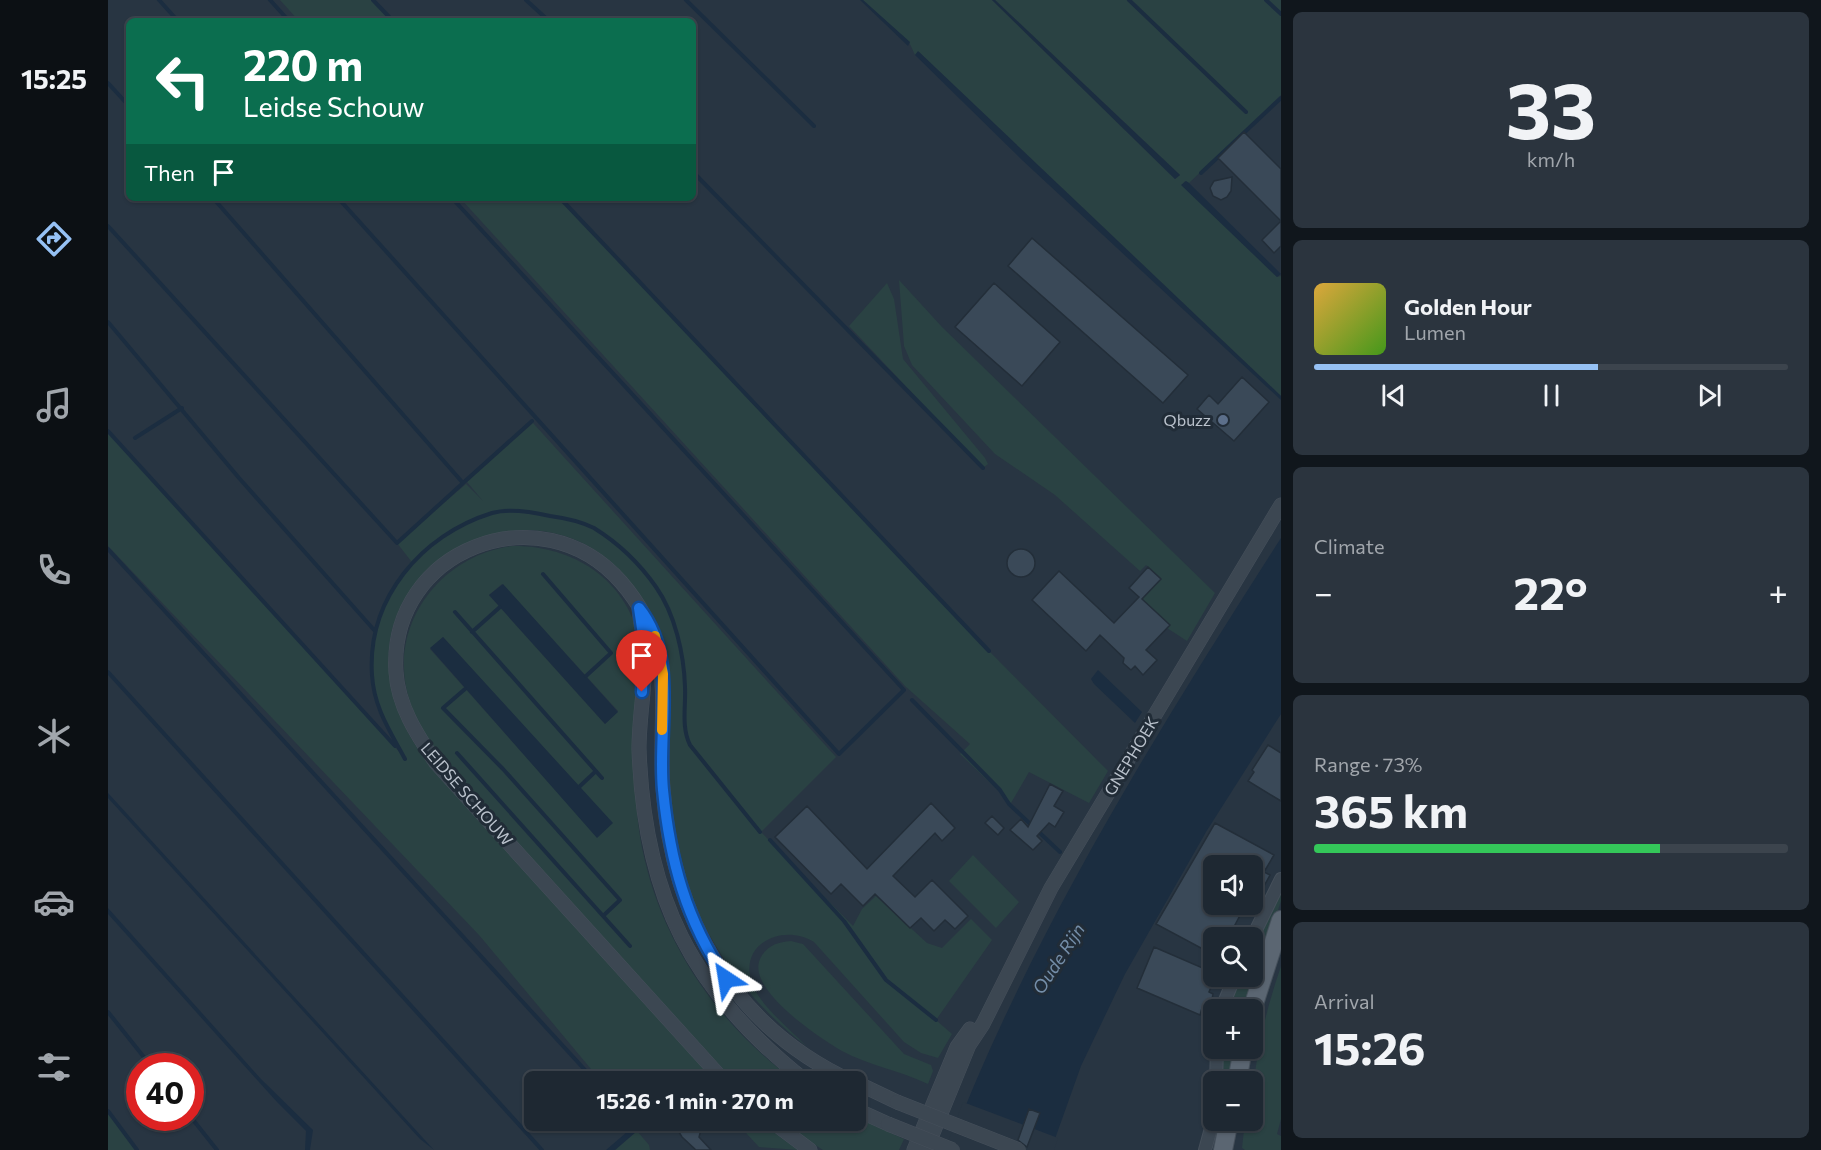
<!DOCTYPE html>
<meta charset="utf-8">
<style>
body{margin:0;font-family:Commissioner,sans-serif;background:#2b343e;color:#f1f3f6;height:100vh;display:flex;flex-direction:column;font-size:22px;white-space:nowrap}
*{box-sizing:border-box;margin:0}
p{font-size:20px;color:#a1a6ac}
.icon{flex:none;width:33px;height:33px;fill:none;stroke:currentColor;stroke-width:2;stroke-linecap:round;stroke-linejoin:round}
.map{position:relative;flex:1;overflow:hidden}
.details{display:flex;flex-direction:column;gap:12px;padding:12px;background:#10161c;width:540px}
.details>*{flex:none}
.guide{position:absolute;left:18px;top:18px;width:570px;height:183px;border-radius:9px;box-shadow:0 2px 4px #0004,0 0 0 2px #3c444d;background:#0b6e4f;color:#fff;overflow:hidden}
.controls{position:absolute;left:1095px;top:855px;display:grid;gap:12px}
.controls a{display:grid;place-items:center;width:60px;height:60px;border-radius:9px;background:#1e2832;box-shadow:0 2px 4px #0004,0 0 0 2px #3c444d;font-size:30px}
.speed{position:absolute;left:18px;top:1053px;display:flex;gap:12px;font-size:30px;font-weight:700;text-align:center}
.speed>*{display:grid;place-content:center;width:78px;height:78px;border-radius:50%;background:#1e2832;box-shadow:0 2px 4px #0004,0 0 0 2px #3c444d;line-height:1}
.speed .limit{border:9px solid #d22;background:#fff;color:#111}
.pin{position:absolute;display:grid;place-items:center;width:51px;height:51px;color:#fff;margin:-62px -26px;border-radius:50% 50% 50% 0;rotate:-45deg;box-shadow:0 0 6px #0007}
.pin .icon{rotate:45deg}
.me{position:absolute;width:66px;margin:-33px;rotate:327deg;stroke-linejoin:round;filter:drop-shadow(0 0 4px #0008)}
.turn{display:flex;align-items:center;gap:21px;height:126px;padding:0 18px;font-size:27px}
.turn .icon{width:78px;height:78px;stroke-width:2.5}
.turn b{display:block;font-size:42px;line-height:51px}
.then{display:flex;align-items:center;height:57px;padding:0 18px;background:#0003;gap:12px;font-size:22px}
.big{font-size:45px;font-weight:700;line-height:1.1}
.details .tile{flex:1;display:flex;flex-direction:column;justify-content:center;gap:9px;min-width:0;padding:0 21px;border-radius:9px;background:#2b343e}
.details .dial{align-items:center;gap:0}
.dial b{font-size:78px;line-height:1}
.song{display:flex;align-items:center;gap:18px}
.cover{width:72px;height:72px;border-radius:9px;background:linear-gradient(135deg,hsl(40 70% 55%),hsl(100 70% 35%))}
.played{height:6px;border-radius:3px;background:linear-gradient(90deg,#96c1f4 60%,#3c444d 60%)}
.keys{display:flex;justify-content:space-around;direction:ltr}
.heat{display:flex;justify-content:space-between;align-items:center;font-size:33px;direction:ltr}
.charge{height:9px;border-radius:4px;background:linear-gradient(90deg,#34c759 73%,#3c444d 0)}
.trip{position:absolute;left:416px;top:1071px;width:342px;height:60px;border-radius:9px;background:#1e2832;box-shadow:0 2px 4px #0004,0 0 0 2px #3c444d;font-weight:700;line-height:60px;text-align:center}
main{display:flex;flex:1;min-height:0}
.dock{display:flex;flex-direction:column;width:108px;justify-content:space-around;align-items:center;background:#0c1014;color:#a1a6ac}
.dock .icon{width:42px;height:42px}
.dock .on{color:#96c1f4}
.dock b{font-size:27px;color:#f1f3f6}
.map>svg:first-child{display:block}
</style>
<main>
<nav class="dock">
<b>15:25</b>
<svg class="icon on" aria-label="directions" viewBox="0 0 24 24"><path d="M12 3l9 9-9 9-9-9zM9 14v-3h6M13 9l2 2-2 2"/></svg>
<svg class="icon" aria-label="music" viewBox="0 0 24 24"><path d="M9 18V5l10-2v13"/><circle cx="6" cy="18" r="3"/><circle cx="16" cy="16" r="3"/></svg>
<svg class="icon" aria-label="phone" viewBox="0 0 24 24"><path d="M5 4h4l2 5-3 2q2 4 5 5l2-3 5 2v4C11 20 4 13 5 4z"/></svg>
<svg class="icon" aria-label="climate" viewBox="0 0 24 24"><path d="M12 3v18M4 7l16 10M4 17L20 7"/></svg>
<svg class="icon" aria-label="car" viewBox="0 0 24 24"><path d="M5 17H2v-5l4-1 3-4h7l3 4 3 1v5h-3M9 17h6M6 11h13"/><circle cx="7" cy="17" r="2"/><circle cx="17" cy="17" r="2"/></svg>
<svg class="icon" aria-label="filters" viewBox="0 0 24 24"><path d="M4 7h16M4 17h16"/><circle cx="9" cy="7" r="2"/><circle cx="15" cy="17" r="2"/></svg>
</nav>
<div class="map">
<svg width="1173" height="1150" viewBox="0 0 1173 1150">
<rect width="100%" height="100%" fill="#283542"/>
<path fill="#2a4243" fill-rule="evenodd" d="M172,0H265L285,21H191Z
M755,0H884L1067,179L1072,175L887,0H1173V95L1081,183L1077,181L1074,185L1169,277L1173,276V396L811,52L807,55L801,42Z
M352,198H451L881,651L1000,771L981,803L921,772L903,803L852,754L862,744L797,686Z
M791,280L834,327L1107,593L1079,641L1059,628L1031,601L1053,578L1038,565L1032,571L947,495L887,454L804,365L796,346Z
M779,283L786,299L795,359L877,458L880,464L875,468L741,326Z
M425,423L728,757L653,832L745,926L754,909L768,896L819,943L834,948L863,919L884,940L828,1020L844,1034L830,1058L813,1053L796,1042L706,942C674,922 628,945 645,986C655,1008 681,1028 698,1046C624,989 575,909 562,817C559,797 559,777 558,757C556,718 554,678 551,639C478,417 168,573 324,768L609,1081H592L587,1077L582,1082L493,1081L371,935L0,546V431L295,756C290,744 280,733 275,721C250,664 270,608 303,561L289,543L358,484L375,501L359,482Z
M404,546C463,545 518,578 531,639C535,658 530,683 529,703C527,756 524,808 537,861C558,950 614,1028 687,1081H626L350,779C331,755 313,733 303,705C276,631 329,556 404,546ZM394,584L510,711L497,724L381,595ZM335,637L504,823L489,837L322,649Z
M865,855L911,902L888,928L841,881Z
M1173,889V901L1137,1009L1119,1010L1132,977L1144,976L1145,948Z
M683,941L695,944L796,1054L823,1065L825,1071L820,1084C793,1071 760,1065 734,1051C712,1038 635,988 653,957C660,945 670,942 683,941Z
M1173,966V1119L1169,1134L1173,1136V1150H1137L1134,1148L1137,1121L1144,1120C1144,1067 1156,1016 1173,966Z
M1120,1049L1126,1052L1122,1081L1112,1082L1115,1052Z
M0,1111L24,1145L29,1150H0Z
M747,1117L796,1139L791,1150H715L671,1121L747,1120Z
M627,1121H651L690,1150L651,1147Z
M529,1131L541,1145L542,1150H507Z"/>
<path fill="#1b2d40" d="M752,0H755L802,42L800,46Z
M884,0H887L1072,175L1067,179Z
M810,51L1173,396V400L914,160L807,55Z
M1078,181L1081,183L1173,274L1169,277L1073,185Z
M1173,538V714L1098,832L1017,974L973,1066L943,1150H840C923,933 1048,733 1173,538Z
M395,584L510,712L497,724L381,595Z
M335,637L505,823L489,838L322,648Z
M990,670L1034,712L1027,723L986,684L983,679Z
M0,793L326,1150L312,1139L0,798Z
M0,908L153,1079L205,1130L202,1150H197L198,1131L169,1102L0,914Z
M526,1126L530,1127L529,1131L507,1150H498Z"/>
<path fill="#283542" d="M855,1102L950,1138L946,1150H837Z"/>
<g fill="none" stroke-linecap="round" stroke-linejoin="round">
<path stroke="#1b2d40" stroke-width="4" d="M51,0L70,21
M162,0L181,21
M265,0L285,21
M418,0L441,21
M578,0L706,126
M1021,0L1138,112
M1158,0L1173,14
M0,83L21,106
M585,172L875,468
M1093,173L1173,98
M230,198L731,754L796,690L344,198
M452,198L881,651
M0,226L289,543L355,483L105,198
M0,322L131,478L267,631
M0,431L287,746
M27,438L74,408
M355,483L424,421
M0,549L488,1082
M435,574L503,653L478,676
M347,612L494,778
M364,632L392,607
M0,672L434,1150
M357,689L335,708L395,769L512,900L495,916
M804,700L892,790L901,804L952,852
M349,753L522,946
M297,759C282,731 266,708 264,675C259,599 313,535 384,513C401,508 425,512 442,516C457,518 472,521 486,528C510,543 532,564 548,587C567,614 576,654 577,687C578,706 573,727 582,745L652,832
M471,787L488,771
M662,840L736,921L778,980L828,1020
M0,1012L43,1066
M0,1111L29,1150
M82,1116L109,1150"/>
</g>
<path fill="#3a4958" stroke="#232e39" stroke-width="1.5" d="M1136,132L1173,169V246L1166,253L1154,240L1173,221L1110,158Z
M1124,177L1123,191L1119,197L1113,200L1105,196L1102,188L1106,181Z
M924,238L1080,375L1055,403L900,266Z
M886,283L952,342L914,386L847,327Z
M1134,377L1161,402L1126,441L1089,409L1101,395L1110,404Z
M899 563a14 14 0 1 1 28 0a14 14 0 1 1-28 0Z
M1040,567L1053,579L1034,599L1062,625L1038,650L1049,660L1035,675L1027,666L1023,670L1015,663L1016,658L992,635L978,651L924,600L951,571L1006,623L1031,597L1021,588Z
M1160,745L1173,753V801L1140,781L1146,772L1144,770Z
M942,784L955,791L946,806L956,812L947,827L941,823L929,836L934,841L925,850L902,830L913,819L920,827Z
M823,803L847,828L834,841L827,833L785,876L807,897L824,880L860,916L847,929L837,920L826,931L813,918L802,928L767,894L755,906L733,884L723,894L667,837L699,806L759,869Z
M884,816L896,828L890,835L877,823Z
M1107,823L1166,855L1156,872L1162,875L1144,908V866H1106V904H1138L1120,938H1106V955L1048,924Z
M1046,947L1104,972L1102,976H1108L1101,992L1105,994L1102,1010L1094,1008L1092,1015L1029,988Z
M921,1109L932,1113L919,1147L910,1140Z
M572,1120H592L593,1130L591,1137L603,1150H588L574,1137L569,1129Z"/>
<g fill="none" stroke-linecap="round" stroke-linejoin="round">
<g stroke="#46505b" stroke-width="14">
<path id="minor" d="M1144,938L1173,879
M1113,1010L1127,976
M1108,1082L1109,1048
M1097,1150L1106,1117"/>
</g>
<g stroke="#46505b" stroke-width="15">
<path id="tertiary" d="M531,608C532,624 537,640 537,657C537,688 531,718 531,749C536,896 583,991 699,1082
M617,1082L328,763C309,735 290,706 288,672C280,549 433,491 513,582C572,650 549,707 555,788C564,917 624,1027 745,1082
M747,1082L789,1102
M747,1109L780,1124
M662,1120L702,1150
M806,1150L849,1047L862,1029
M818,1150L861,1045L875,1024L943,888L1173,505"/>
</g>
<g stroke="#46505b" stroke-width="20">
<path id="primary" d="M1144,1010L1173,920
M1129,1082L1135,1048
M1115,1150L1121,1120"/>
</g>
<use href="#minor" stroke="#3c4752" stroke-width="12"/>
<use href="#tertiary" stroke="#3c4752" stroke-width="14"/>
<use href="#primary" stroke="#5b6672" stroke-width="18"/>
<g stroke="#46505b" stroke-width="15" stroke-linecap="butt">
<path id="tertiary-bridge" d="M789,1102L911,1150
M780,1124L845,1150"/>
</g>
<use href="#tertiary-bridge" stroke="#3c4752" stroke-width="14"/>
</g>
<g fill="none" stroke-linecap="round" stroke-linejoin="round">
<g stroke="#114b97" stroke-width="15">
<path id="route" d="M534,692L536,642L531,608C571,657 549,731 555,790C562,861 578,920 618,979"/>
</g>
<use href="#route" stroke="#1a73e8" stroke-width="10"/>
<path stroke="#f59e0b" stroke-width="10" d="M547,636L555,674L554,730"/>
</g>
<circle fill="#5c6f8a" stroke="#212c37" stroke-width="2" cx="1115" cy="420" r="6"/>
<g text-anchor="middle" stroke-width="6" stroke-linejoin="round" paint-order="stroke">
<g font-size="16" fill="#bac2cc" stroke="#212c37" text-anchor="end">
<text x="1103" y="426">Qbuzz</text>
</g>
<g font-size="16" fill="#bac2cc" stroke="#212c37">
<text transform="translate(1023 756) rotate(-59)" y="6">GNEPHOEK</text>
<text transform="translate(359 794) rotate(49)" y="6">LEIDSE SCHOUW</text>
</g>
<g font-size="18" font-style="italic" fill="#748ea9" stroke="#212c37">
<text transform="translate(951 959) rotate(-57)" y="6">Oude Rijn</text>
</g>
</g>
</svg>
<div class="controls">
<a><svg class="icon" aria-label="sound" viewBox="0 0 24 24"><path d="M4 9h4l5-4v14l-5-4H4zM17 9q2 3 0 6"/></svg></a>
<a><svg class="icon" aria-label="search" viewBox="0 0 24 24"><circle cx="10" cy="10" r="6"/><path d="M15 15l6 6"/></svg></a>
<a>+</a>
<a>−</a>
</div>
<div class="speed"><div class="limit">40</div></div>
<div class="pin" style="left:534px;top:692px;background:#d93025"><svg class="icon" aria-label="arrive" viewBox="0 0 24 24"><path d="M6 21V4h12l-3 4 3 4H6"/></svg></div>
<svg class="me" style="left:618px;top:979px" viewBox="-20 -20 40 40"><path d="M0-17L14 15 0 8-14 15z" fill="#1a73e8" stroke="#fff" stroke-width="4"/></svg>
<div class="trip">15:26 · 1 min · 270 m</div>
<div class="guide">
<div class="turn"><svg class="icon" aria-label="left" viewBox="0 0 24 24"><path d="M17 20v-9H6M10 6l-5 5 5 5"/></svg><div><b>220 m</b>Leidse Schouw</div></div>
<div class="then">Then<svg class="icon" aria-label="arrive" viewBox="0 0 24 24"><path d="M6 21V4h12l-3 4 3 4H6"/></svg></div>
</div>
</div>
<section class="details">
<div class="tile dial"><b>33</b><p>km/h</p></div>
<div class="tile">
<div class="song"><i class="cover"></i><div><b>Golden Hour</b><p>Lumen</p></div></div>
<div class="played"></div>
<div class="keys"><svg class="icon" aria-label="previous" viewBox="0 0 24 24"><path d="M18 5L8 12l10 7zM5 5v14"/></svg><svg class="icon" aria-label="pause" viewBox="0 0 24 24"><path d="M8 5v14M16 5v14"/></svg><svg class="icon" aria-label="next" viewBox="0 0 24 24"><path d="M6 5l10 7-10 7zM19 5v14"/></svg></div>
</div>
<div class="tile"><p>Climate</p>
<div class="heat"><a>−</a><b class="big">22°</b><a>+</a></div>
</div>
<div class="tile"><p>Range · 73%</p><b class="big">365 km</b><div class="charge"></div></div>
<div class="tile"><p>Arrival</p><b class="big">15:26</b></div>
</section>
</main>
